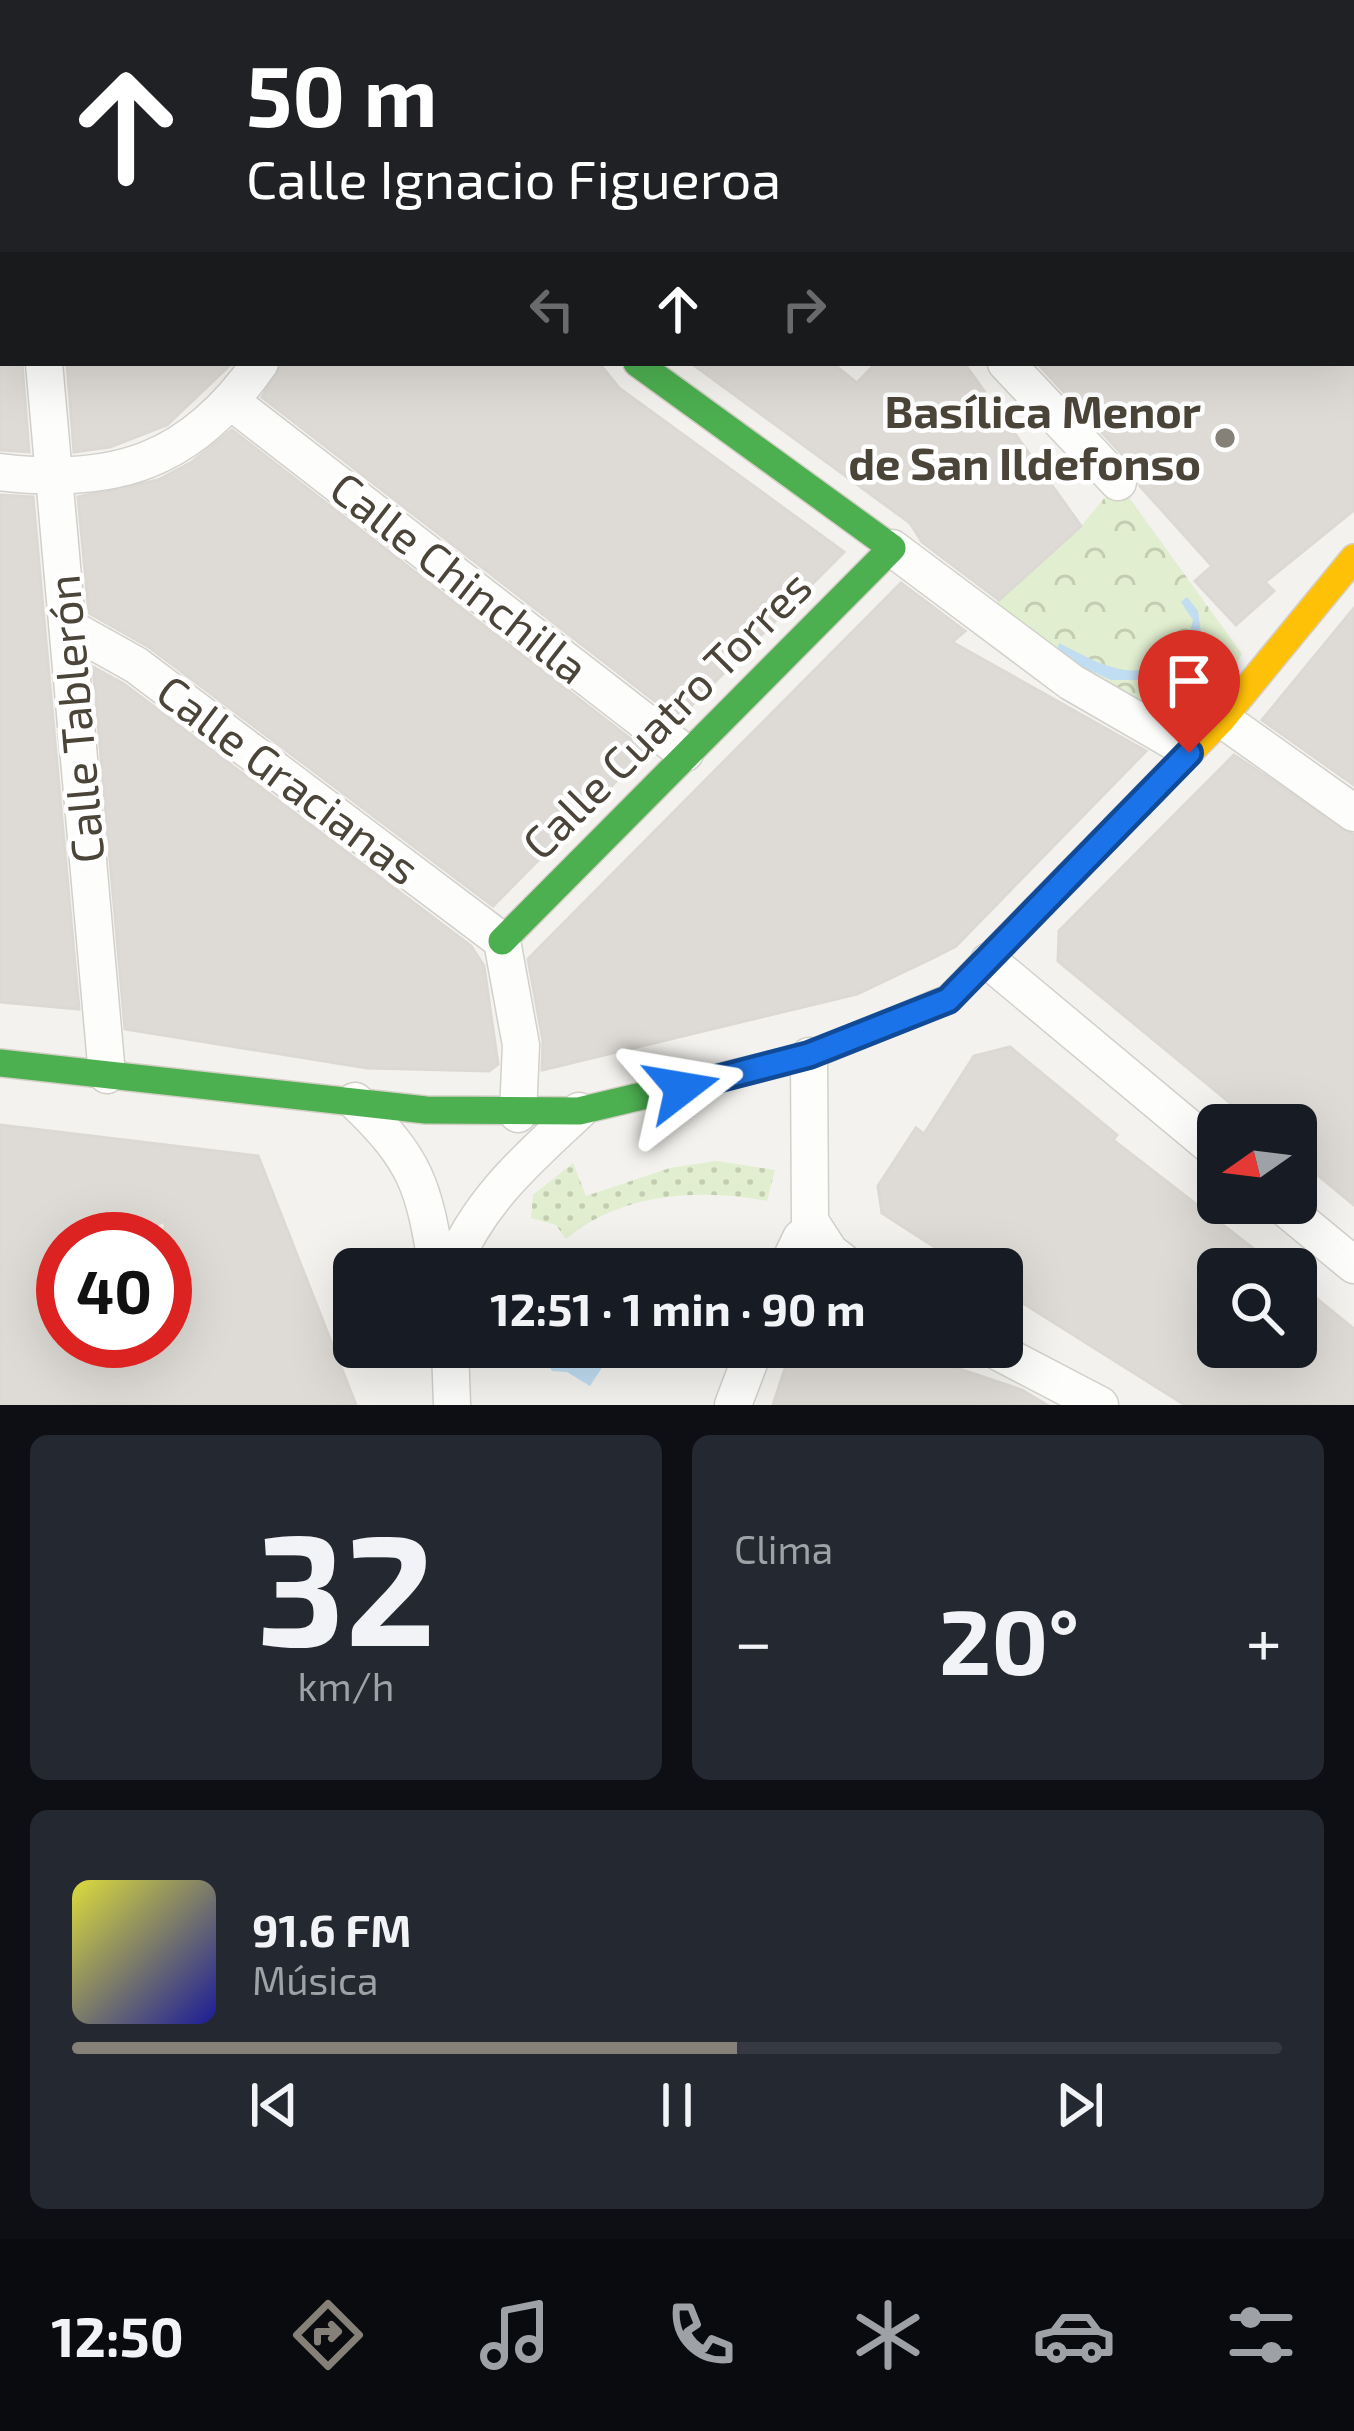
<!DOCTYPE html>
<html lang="es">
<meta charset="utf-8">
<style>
body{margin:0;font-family:"Exo 2",sans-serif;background:#242831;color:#f1f3f6;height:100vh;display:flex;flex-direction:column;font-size:45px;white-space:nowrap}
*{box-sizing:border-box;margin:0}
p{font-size:39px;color:#9ea1a6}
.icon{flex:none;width:66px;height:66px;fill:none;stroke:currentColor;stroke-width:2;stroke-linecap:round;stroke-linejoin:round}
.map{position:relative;height:1405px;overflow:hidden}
.side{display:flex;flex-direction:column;gap:30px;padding:30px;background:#0d0f14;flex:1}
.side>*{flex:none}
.guide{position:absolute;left:0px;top:0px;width:1356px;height:366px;box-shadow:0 12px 48px #0002;background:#202124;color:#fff;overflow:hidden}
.needle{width:78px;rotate:256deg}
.controls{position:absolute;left:1197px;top:1104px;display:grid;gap:24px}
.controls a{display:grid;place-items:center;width:120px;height:120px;border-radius:18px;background:#171b24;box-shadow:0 12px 48px #0002;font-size:60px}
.speed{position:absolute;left:36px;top:1212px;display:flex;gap:24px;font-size:60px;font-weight:700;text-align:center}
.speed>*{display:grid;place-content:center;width:156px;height:156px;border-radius:50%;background:#171b24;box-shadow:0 12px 48px #0002;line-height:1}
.speed .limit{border:18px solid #d22;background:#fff;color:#111}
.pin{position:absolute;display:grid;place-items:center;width:102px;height:102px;color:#fff;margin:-123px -51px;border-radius:50% 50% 50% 0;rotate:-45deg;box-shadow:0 0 12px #0007}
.pin .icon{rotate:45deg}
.me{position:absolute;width:132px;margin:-66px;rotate:76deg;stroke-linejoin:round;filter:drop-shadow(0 0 9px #0008)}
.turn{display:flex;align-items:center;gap:42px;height:252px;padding:0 48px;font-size:54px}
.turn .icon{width:156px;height:156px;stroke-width:2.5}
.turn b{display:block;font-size:84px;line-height:102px}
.lanes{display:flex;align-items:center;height:114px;padding:0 48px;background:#0003;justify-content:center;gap:60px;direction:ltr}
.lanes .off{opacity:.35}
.big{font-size:90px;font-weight:700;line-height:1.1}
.side .card{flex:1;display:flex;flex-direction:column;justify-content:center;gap:18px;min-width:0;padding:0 42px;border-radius:18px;background:#242831}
.side .dial{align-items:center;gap:0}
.dial b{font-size:156px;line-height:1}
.song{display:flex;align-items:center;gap:36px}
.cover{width:144px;height:144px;border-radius:18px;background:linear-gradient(135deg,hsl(60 70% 55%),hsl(240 70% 35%))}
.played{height:12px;border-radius:6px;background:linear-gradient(90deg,#868178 55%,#363941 55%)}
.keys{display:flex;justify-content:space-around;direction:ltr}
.heat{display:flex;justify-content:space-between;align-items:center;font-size:66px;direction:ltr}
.side .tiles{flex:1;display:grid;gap:30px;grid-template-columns:1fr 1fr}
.card:last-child{grid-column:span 2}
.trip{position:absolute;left:333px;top:1248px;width:690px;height:120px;border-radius:18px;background:#171b24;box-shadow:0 12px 48px #0002;font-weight:700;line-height:120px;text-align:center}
.tab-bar{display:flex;height:192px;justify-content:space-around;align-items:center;background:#090b0e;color:#9ea1a6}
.tab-bar .icon{width:84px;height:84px}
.tab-bar .current{color:#868178}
.tab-bar b{font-size:54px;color:#f1f3f6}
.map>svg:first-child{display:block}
</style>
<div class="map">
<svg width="1354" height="1405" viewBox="0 0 1354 1405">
<defs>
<pattern id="grass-dots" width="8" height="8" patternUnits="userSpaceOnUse" patternTransform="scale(3)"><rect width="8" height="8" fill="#e1eecf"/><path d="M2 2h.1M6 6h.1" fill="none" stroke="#c3cdb2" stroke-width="1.8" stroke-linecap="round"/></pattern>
<pattern id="park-crowns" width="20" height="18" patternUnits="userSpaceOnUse" patternTransform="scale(3)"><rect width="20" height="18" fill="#e1eecf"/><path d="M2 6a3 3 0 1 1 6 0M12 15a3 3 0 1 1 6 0" fill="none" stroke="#c3cdb2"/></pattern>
</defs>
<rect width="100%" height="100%" fill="#f4f2ee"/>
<path fill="url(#grass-dots)" d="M716,1161L775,1170L767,1201C700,1188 620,1193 566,1239L556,1225L531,1218L533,1195L573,1163L586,1196L670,1168Z"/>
<path fill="url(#park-crowns)" d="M1118,482L1242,654L1187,749L992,606L1081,526Z"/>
<path fill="#c0ddf1" d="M1187,597L1198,611L1201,633L1157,680H1111L1056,655L1059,643C1097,662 1138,689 1173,652C1183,641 1190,635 1193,620L1181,602Z
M529,1347H638L639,1352L603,1366L590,1386L567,1372L552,1371L543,1354Z"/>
<path fill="#dedbd6" stroke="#dcd9d4" stroke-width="3" fill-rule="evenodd" d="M0,363H22L29,452L0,450Z
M67,363H232L167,425L110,447L74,452Z
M282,363H599L619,388L844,552L678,719L262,397Z
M691,363H832L857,383L876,363H964L1081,526L999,600L922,542L910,523Z
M1037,363H1354V510L1265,582L1274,591L1236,625L1195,581L1212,566L1140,486L1134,467Z
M232,430L646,751L493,906L149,647L89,613L78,497L158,480L192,462Z
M0,495L33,497L79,1009L0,1002Z
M901,583L965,631L952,642L1146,751L956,946L935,957L857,994L542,1070L543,1041L528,959Z
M1354,608V785L1262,720Z
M93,667L124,684L471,946L484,966L498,1064L489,1071L367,1068L125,1029Z
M1234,755L1354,835V1205L1296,1157V1125H1257L1058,961L1059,931Z
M1010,1047L1117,1135L1113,1140L1280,1269H1218V1347H1296V1282L1354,1329V1405H1185L1002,1290V1269H969L882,1213L878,1186L916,1128L924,1134L974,1056Z
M0,1125L258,1156L356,1405H0ZM165,1221V1341H63V1239H124Z
M792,1347H894L1022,1390L1047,1405H773Z"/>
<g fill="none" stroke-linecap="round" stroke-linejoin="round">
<g stroke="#d2d0cb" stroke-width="39">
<path id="street" d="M158,0L161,3
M1197,0L1201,3
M530,3L532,0
M884,3L886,0
M1353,27L1354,26
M1353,104H1354
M0,134L3,145
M1353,314H1354
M44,363L107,1075
M1006,363L1118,482
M233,403L685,753
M0,472C116,486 192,461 260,363
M892,548L1071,682L1187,749
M68,627L136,665L502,941L521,1045L518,1114
M1222,719L1354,813
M989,961L1218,1152
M809,1056L810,1221L830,1252L852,1269
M355,1101C416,1160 424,1185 437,1269
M1279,1203L1354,1265
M451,1269C478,1202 527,1159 579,1111
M786,1269L801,1238
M450,1347L452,1405
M989,1347L1100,1405
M733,1405L755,1347"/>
</g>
<g stroke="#d3cfc5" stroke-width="30">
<path id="fast" d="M502,941L892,548L637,363
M0,1063L426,1110L579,1111L809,1056L933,1005"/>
</g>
<g stroke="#d3cfc5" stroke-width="30">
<path id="slow" d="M933,1005L948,999L1222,719L1354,558"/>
</g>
<use href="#street" stroke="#fdfdfc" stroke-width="36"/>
<use href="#fast" stroke="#4caf50" stroke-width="27"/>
<use href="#slow" stroke="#ffc107" stroke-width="27"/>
</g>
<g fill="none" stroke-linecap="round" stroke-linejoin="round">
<g stroke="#114b97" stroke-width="30">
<path id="route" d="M682,1088L809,1055L948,1000L1189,753"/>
</g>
<use href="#route" stroke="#1a73e8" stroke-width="21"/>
</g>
<circle fill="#868178" stroke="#fff" stroke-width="4.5" cx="1225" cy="438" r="12"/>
<g text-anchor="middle" stroke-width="9" stroke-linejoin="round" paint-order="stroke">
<g font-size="45" font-weight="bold" fill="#4b4439" stroke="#fff" text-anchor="end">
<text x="1201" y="428">Basílica Menor<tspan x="1201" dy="52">de San Ildefonso</tspan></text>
</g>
<g font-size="45" fill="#4b4439" stroke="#fff">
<text transform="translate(459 578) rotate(38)" y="16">Calle Chinchilla</text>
<text transform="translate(667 715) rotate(-45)" y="16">Calle Cuatro Torres</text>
<text transform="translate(76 719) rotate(-95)" y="16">Calle Tablerón</text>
<text transform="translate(288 780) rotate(37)" y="16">Calle Gracianas</text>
</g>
</g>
</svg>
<div class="controls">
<a><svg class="needle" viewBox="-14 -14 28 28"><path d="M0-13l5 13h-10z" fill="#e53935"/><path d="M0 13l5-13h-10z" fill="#9ea1a6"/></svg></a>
<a><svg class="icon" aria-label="search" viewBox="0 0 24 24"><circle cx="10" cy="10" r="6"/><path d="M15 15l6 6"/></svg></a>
</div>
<div class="speed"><div class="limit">40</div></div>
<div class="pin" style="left:1189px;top:753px;background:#d93025"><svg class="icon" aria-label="arrive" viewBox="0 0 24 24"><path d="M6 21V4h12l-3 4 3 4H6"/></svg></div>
<svg class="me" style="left:682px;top:1088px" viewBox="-20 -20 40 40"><path d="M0-17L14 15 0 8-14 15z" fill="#1a73e8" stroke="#fff" stroke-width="4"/></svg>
<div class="trip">12:51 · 1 min · 90 m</div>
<div class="guide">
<div class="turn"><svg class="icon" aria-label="ahead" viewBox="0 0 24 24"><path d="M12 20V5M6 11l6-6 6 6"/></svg><div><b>50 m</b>Calle Ignacio Figueroa</div></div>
<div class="lanes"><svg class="icon off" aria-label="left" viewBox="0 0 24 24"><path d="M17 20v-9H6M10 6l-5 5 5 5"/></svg><svg class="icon" aria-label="ahead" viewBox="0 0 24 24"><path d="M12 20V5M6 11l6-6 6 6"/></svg><svg class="icon off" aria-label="right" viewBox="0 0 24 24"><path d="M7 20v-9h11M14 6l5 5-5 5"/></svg></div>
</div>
</div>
<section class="side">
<div class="tiles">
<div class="card dial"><b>32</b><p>km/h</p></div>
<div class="card"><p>Clima</p>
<div class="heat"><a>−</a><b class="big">20°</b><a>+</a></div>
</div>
<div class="card">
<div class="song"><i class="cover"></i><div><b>91.6 FM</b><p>Música</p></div></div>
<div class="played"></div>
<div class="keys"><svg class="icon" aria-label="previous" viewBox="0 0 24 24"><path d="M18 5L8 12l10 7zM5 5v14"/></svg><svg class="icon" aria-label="pause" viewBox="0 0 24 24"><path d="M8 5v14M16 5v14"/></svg><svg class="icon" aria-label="next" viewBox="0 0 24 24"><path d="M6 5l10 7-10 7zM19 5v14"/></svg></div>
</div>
</div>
</section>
<nav class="tab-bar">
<b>12:50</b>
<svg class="icon current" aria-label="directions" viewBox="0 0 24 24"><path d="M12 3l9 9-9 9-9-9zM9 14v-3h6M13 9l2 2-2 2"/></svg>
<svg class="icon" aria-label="music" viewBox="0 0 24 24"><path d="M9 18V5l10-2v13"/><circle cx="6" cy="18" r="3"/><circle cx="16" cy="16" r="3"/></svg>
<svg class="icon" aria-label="phone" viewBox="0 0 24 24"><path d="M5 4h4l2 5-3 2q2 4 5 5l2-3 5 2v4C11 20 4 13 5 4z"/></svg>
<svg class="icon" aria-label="climate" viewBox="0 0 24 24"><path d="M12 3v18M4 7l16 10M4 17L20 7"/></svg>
<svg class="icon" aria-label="car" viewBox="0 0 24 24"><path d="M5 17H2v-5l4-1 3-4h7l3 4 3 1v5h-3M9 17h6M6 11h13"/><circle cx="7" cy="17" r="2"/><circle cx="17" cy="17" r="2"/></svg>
<svg class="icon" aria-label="filters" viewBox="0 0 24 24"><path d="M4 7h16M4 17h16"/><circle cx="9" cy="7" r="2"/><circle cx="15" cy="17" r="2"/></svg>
</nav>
